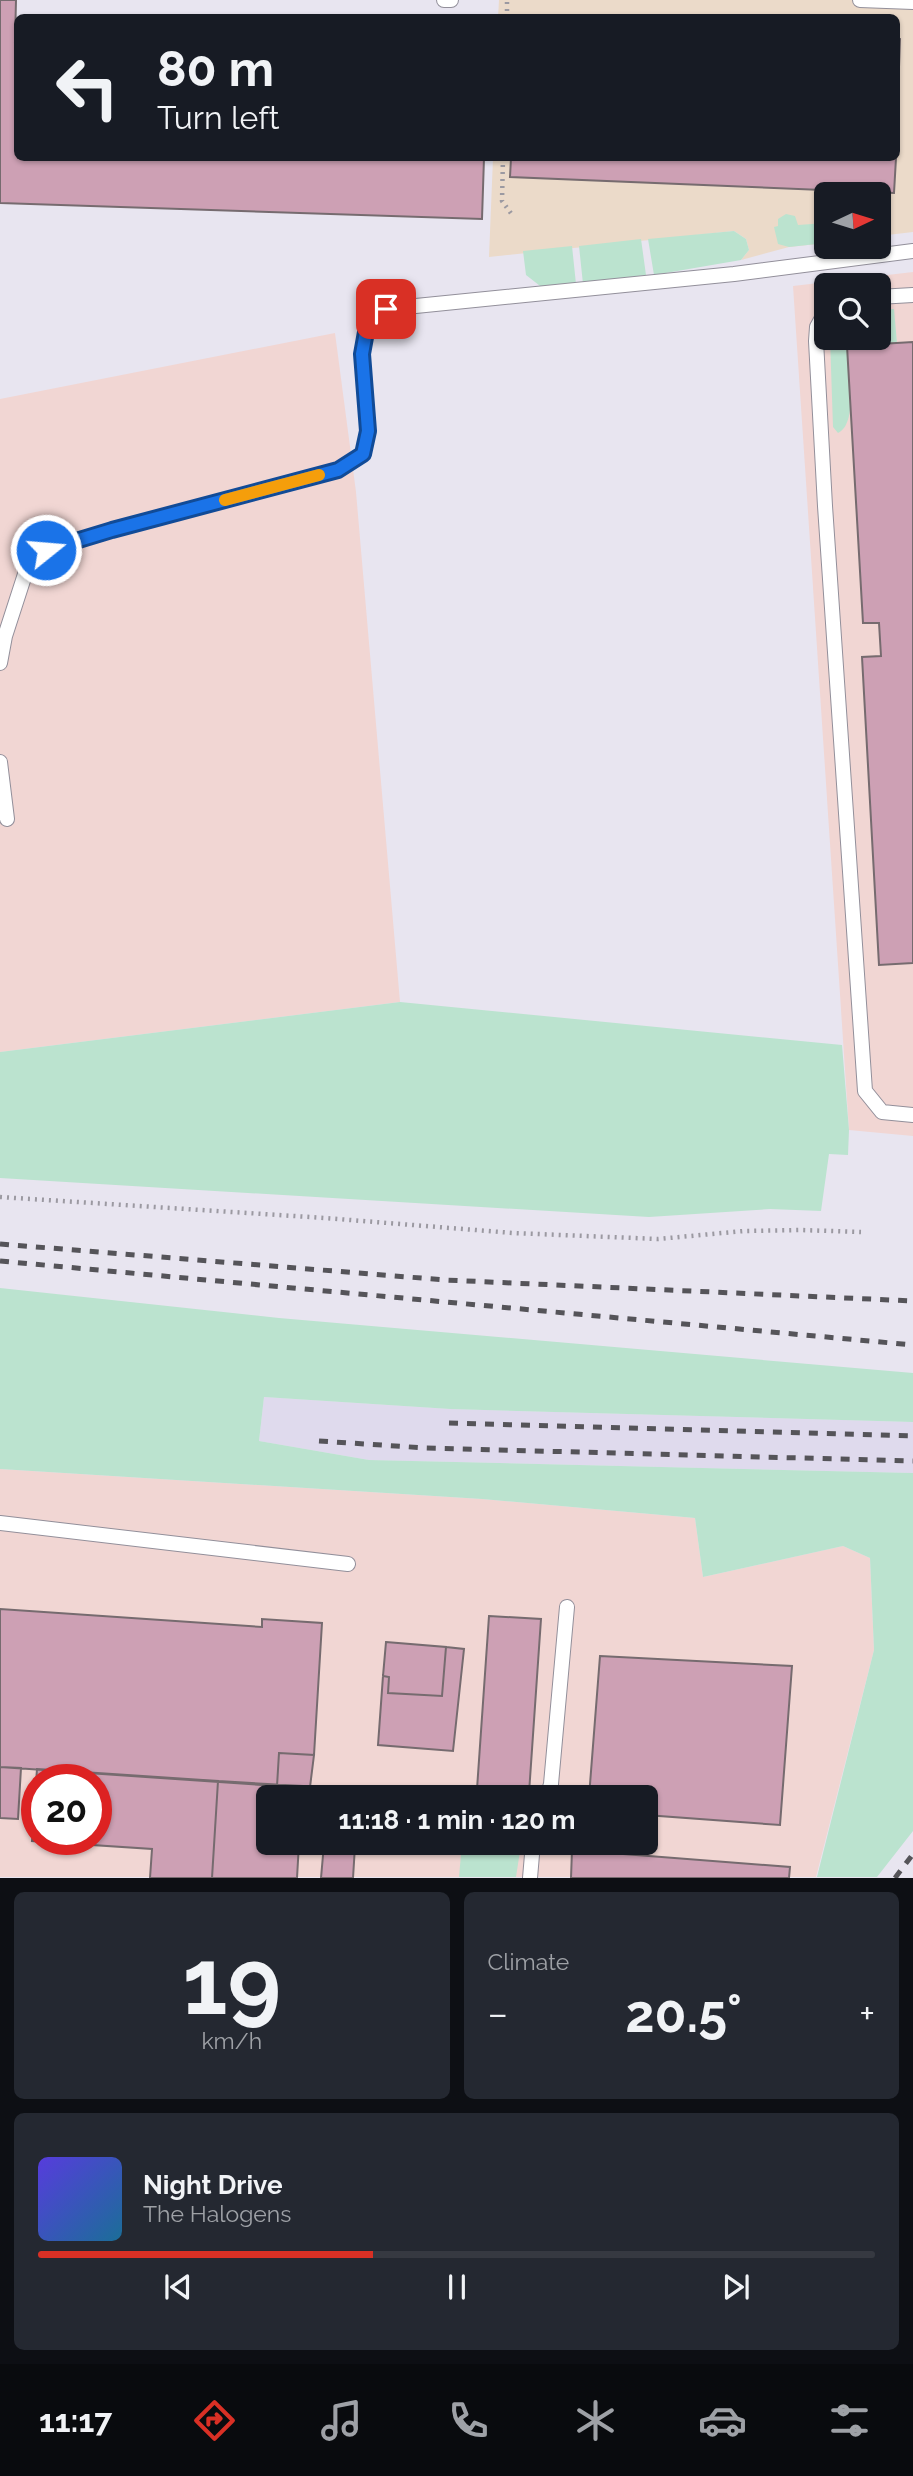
<!DOCTYPE html>
<meta charset="utf-8">
<style>
body{margin:0;font-family:Raleway,sans-serif;background:#242831;color:#f1f3f6;height:100vh;display:flex;flex-direction:column;font-size:26px;white-space:nowrap}
*{box-sizing:border-box;margin:0}
p{font-size:23px;color:#9ea1a6}
.icon{flex:none;width:38px;height:38px;fill:none;stroke:currentColor;stroke-width:2;stroke-linecap:round;stroke-linejoin:round}
.map{position:relative;height:1878px;overflow:hidden}
.sheet{display:flex;flex-direction:column;gap:14px;padding:14px;background:#0d0f14;flex:1}
.sheet>*{flex:none}
.guide{position:absolute;left:14px;top:14px;width:886px;height:147px;border-radius:10px;box-shadow:0 2px 5px #0004;background:#171b24;color:#f1f3f6;overflow:hidden}
.needle{width:46px;rotate:86deg}
.controls{position:absolute;left:814px;top:182px;display:grid;gap:14px}
.controls a{display:grid;place-items:center;width:77px;height:77px;border-radius:10px;background:#171b24;box-shadow:0 2px 5px #0004;font-size:35px}
.speed{position:absolute;left:21px;top:1764px;display:flex;gap:14px;font-size:35px;font-weight:700;text-align:center}
.speed>*{display:grid;place-content:center;width:91px;height:91px;border-radius:50%;background:#171b24;box-shadow:0 2px 5px #0004;line-height:1}
.speed .limit{border:10px solid #d22;background:#fff;color:#111}
.pin{position:absolute;display:grid;place-items:center;width:60px;height:60px;color:#fff;margin:-30px;border-radius:14px;box-shadow:0 4px 10px #0006}
.me{position:absolute;width:77px;margin:-38px;rotate:73deg;stroke-linejoin:round;filter:drop-shadow(0 0 5px #0008)}
.turn{display:flex;align-items:center;gap:24px;height:147px;padding:0 28px;font-size:32px}
.turn .icon{width:91px;height:91px;stroke-width:2.5}
.turn b{display:block;font-size:49px;line-height:60px}
.big{font-size:52px;font-weight:700;line-height:1.1}
.sheet .tile{flex:1;display:flex;flex-direction:column;justify-content:center;gap:10px;min-width:0;padding:0 24px;border-radius:10px;background:#242831}
.sheet .dial{align-items:center;gap:0}
.dial b{font-size:91px;line-height:1}
.song{display:flex;align-items:center;gap:21px}
.cover{width:84px;height:84px;border-radius:10px;background:linear-gradient(135deg,hsl(250 70% 55%),hsl(200 70% 35%))}
.played{height:7px;border-radius:4px;background:linear-gradient(90deg,#d93025 40%,#363941 40%)}
.keys{display:flex;justify-content:space-around;direction:ltr}
.heat{display:flex;justify-content:space-between;align-items:center;font-size:38px;direction:ltr}
.sheet .tiles{flex:1;display:grid;gap:14px;grid-template-columns:1fr 1fr}
.tile:last-child{grid-column:span 2}
.trip{position:absolute;left:256px;top:1785px;width:402px;height:70px;border-radius:10px;background:#171b24;box-shadow:0 2px 5px #0004;font-weight:700;line-height:70px;text-align:center}
.tabs{display:flex;height:112px;justify-content:space-around;align-items:center;background:#090b0e;color:#9ea1a6}
.tabs .icon{width:49px;height:49px}
.tabs .selected{color:#d93025}
.tabs b{font-size:32px;color:#f1f3f6}
.map>svg:first-child{display:block}
</style>
<div class="map">
<svg width="913" height="1878" viewBox="0 0 913 1878">
<rect width="100%" height="100%" fill="#e8e5f0"/>
<path fill="#ebdac9" d="M499,0H913V232L879,236L878,194H826V243L789,247L741,260L749,250L746,239L734,231L489,257L493,158H896V18H498Z"/>
<path fill="#f1d6d3" fill-rule="evenodd" d="M913,272V1136L849,1130L793,286ZM826,285H878V338H826Z
M335,333L356,492L400,1002L0,1052V399Z
M0,1469L482,1499L695,1518L703,1577L843,1546L870,1558L874,1650L816,1877H0ZM37,1780H96V1839H37ZM268,1797H646V1843H268Z"/>
<path fill="#dfdaed" d="M264,1397L450,1409L913,1422V1473L369,1460L259,1441Z"/>
<path fill="#bbe3cf" d="M786,214L795,216L798,225L826,223V243L789,247L778,244L774,227L778,226V219Z
M734,231L746,239L749,250L741,260L654,275L648,239Z
M641,239L646,275L583,284L579,246Z
M572,246L576,284L544,289L526,275L523,251Z
M894,309L897,343L847,347C848,366 859,424 838,433L833,427L830,338H878L879,310Z
M400,1002L842,1045L849,1130L848,1155L829,1154L821,1211L770,1209L649,1217L0,1178V1052Z
M0,1288L279,1318L913,1373V1422L450,1409L264,1397L259,1441L369,1460L913,1473V1831L877,1877H817L874,1650L870,1558L843,1546L703,1577L695,1518L482,1499L0,1469Z
M462,1843H513L520,1851L516,1877H459Z"/>
<path fill="#cda0b4" stroke="#766b6f" stroke-width="2" fill-rule="evenodd" d="M0,0H16L15,42H18V158H484L482,219L0,203Z
M896,38L900,39L896,150Z
M511,158H896L894,193L510,177Z
M913,342V963L879,965L862,657L881,656L879,623H863L847,346Z
M0,1609L262,1627V1619L322,1623L314,1755L279,1753L277,1786L0,1767Z
M489,1616L541,1619L529,1793L477,1789Z
M386,1642L446,1647L442,1696L388,1693L389,1677L383,1676Z
M446,1647L464,1649L453,1751L378,1745L383,1676L389,1677L388,1693L442,1696Z
M600,1656L792,1666L780,1825L646,1815V1797H589Z
M279,1753L314,1755L310,1787L277,1786Z
M0,1767L21,1768L18,1819L0,1818Z
M37,1769L218,1781L212,1878H150L152,1849L32,1841ZM37,1780H96V1839H37Z
M218,1781L302,1786L301,1797H268V1843H299L297,1878H212Z
M324,1844L355,1846L353,1878H321Z
M572,1850L790,1867L789,1878H571Z"/>
<g fill="none" stroke-linecap="round" stroke-linejoin="round">
<g stroke="#928f9a" stroke-width="16">
<path id="service" d="M444,0H451
M860,0L913,2
M878,297L913,295
M826,311L817,327L816,341L825,506L865,1091L882,1112L913,1115
M0,663L5,636L28,565L46,550L112,530L338,470L363,454L368,431L362,354L366,332L386,309L734,274L913,251
M0,762L7,819
M0,1523L348,1564
M547,1797L551,1784L567,1607
M530,1878L533,1843"/>
</g>
<path stroke="#9b99a1" stroke-width="4.5" stroke-dasharray="2 5" stroke-linecap="butt" d="M507,18V0
M503,158L502,201L513,216
M0,1197L325,1218L513,1233L658,1239L744,1231L800,1230L861,1232"/>
<use href="#service" stroke="#fff" stroke-width="14"/>
<path stroke="#555459" stroke-width="5" stroke-dasharray="9 9" stroke-linecap="butt" d="M0,1244L445,1280L913,1301
M0,1261L913,1345
M449,1423L913,1436
M319,1441L426,1448L913,1461
M895,1878L913,1854"/>
</g>
<g fill="none" stroke-linecap="round" stroke-linejoin="round">
<g stroke="#114b97" stroke-width="18">
<path id="route" d="M46,550L112,530L338,470L363,454L368,431L362,354L366,332L386,309"/>
</g>
<use href="#route" stroke="#1a73e8" stroke-width="12"/>
<path stroke="#f59e0b" stroke-width="12" d="M225,500L319,475"/>
</g>
</svg>
<div class="controls">
<a><svg class="needle" viewBox="-14 -14 28 28"><path d="M0-13l5 13h-10z" fill="#e53935"/><path d="M0 13l5-13h-10z" fill="#9ea1a6"/></svg></a>
<a><svg class="icon" aria-label="search" viewBox="0 0 24 24"><circle cx="10" cy="10" r="6"/><path d="M15 15l6 6"/></svg></a>
</div>
<div class="speed"><div class="limit">20</div></div>
<div class="pin" style="left:386px;top:309px;background:#d93025"><svg class="icon" aria-label="arrive" viewBox="0 0 24 24"><path d="M6 21V4h12l-3 4 3 4H6"/></svg></div>
<svg class="me" style="left:46px;top:550px" viewBox="-20 -20 40 40"><circle r="17" fill="#1a73e8" stroke="#fff" stroke-width="3"/><path d="M0-11L8 9 0 5-8 9z" fill="#fff"/></svg>
<div class="trip">11:18 · 1 min · 120 m</div>
<div class="guide">
<div class="turn"><svg class="icon" aria-label="left" viewBox="0 0 24 24"><path d="M17 20v-9H6M10 6l-5 5 5 5"/></svg><div><b>80 m</b>Turn left</div></div>
</div>
</div>
<section class="sheet">
<div class="tiles">
<div class="tile dial"><b>19</b><p>km/h</p></div>
<div class="tile"><p>Climate</p>
<div class="heat"><a>−</a><b class="big">20.5°</b><a>+</a></div>
</div>
<div class="tile">
<div class="song"><i class="cover"></i><div><b>Night Drive</b><p>The Halogens</p></div></div>
<div class="played"></div>
<div class="keys"><svg class="icon" aria-label="previous" viewBox="0 0 24 24"><path d="M18 5L8 12l10 7zM5 5v14"/></svg><svg class="icon" aria-label="pause" viewBox="0 0 24 24"><path d="M8 5v14M16 5v14"/></svg><svg class="icon" aria-label="next" viewBox="0 0 24 24"><path d="M6 5l10 7-10 7zM19 5v14"/></svg></div>
</div>
</div>
</section>
<nav class="tabs">
<b>11:17</b>
<svg class="icon selected" aria-label="directions" viewBox="0 0 24 24"><path d="M12 3l9 9-9 9-9-9zM9 14v-3h6M13 9l2 2-2 2"/></svg>
<svg class="icon" aria-label="music" viewBox="0 0 24 24"><path d="M9 18V5l10-2v13"/><circle cx="6" cy="18" r="3"/><circle cx="16" cy="16" r="3"/></svg>
<svg class="icon" aria-label="phone" viewBox="0 0 24 24"><path d="M5 4h4l2 5-3 2q2 4 5 5l2-3 5 2v4C11 20 4 13 5 4z"/></svg>
<svg class="icon" aria-label="climate" viewBox="0 0 24 24"><path d="M12 3v18M4 7l16 10M4 17L20 7"/></svg>
<svg class="icon" aria-label="car" viewBox="0 0 24 24"><path d="M5 17H2v-5l4-1 3-4h7l3 4 3 1v5h-3M9 17h6M6 11h13"/><circle cx="7" cy="17" r="2"/><circle cx="17" cy="17" r="2"/></svg>
<svg class="icon" aria-label="filters" viewBox="0 0 24 24"><path d="M4 7h16M4 17h16"/><circle cx="9" cy="7" r="2"/><circle cx="15" cy="17" r="2"/></svg>
</nav>
